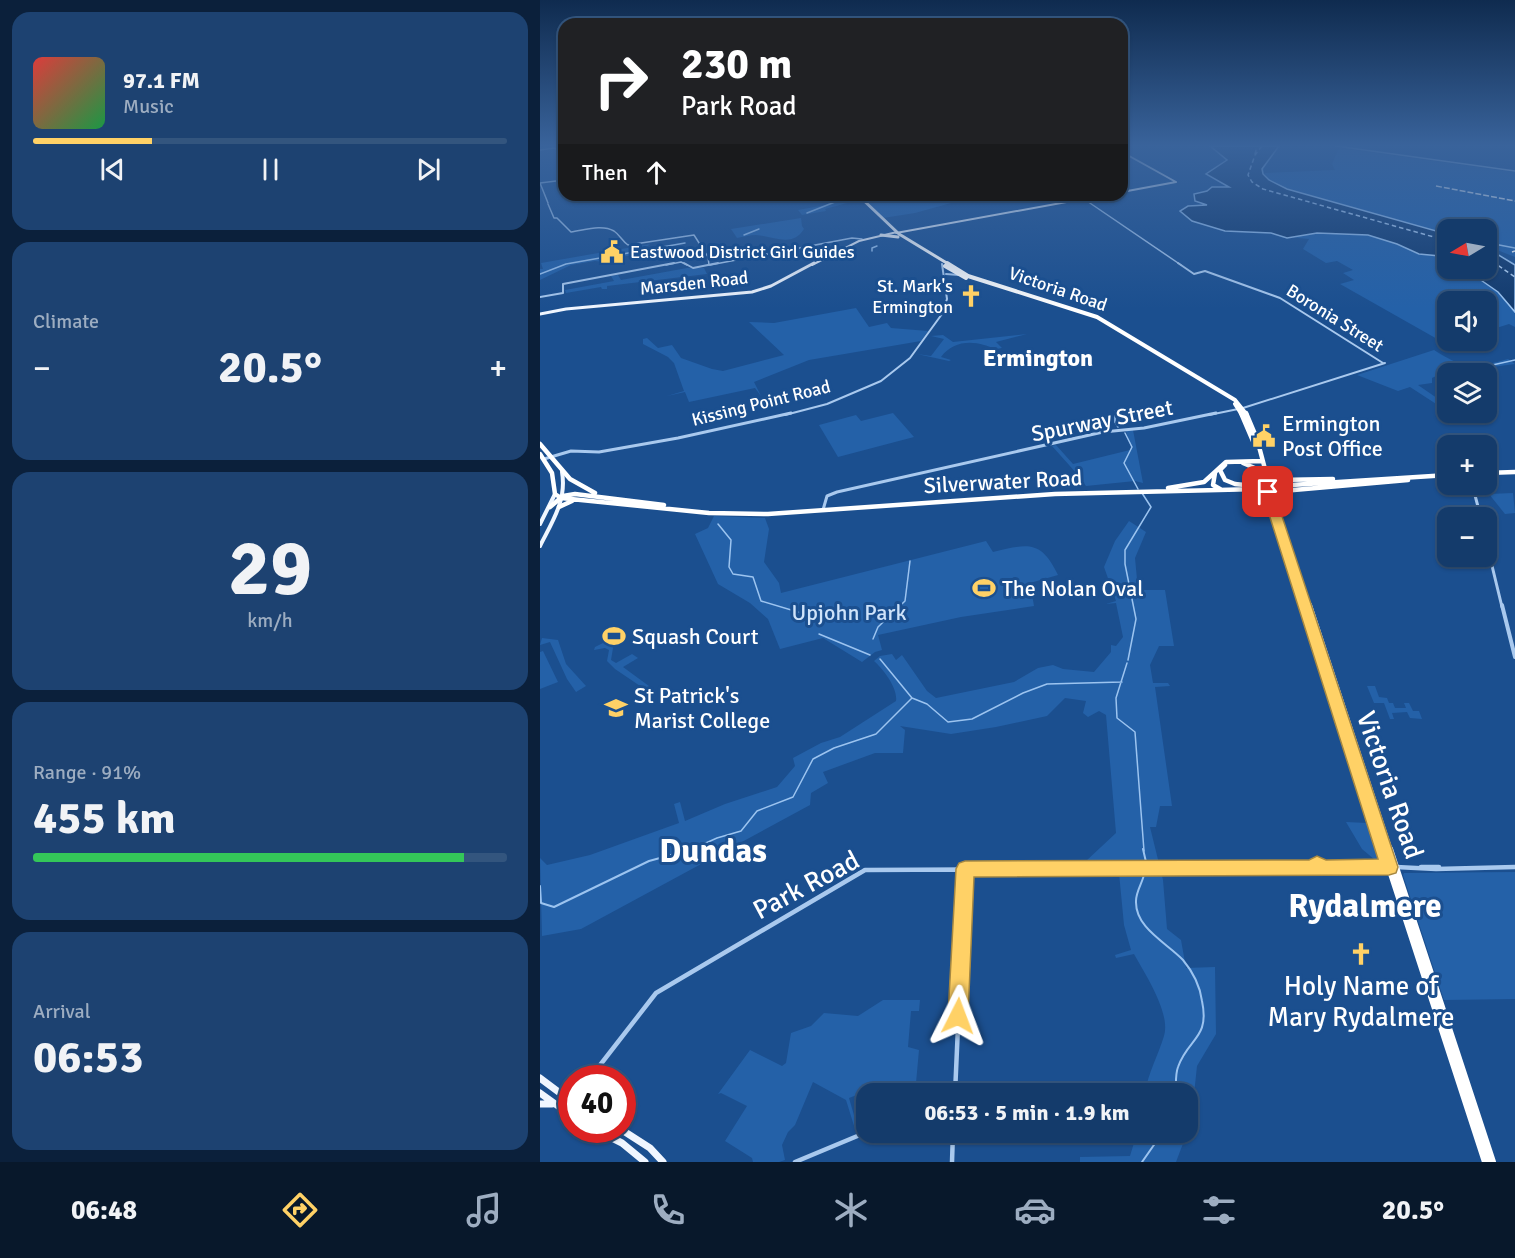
<!DOCTYPE html>
<meta charset="utf-8">
<style>
body{margin:0;font-family:Signika,sans-serif;background:#1d4271;color:#f1f3f6;height:100vh;display:flex;flex-direction:column;font-size:22px;white-space:nowrap}
*{box-sizing:border-box;margin:0}
p{font-size:20px;color:#9dadc1}
.icon{flex:none;width:33px;height:33px;fill:none;stroke:currentColor;stroke-width:2;stroke-linecap:round;stroke-linejoin:round}
.map{position:relative;flex:1;overflow:hidden}
.sheet{display:flex;flex-direction:column;gap:12px;padding:12px;background:#0b203b;width:540px}
.sheet>*{flex:none}
.hud{position:absolute;left:18px;top:18px;width:570px;height:183px;border-radius:18px;box-shadow:0 2px 4px #0004,0 0 0 2px #33557e;background:#202124;color:#fff;overflow:hidden}
.needle{width:39px;rotate:260deg}
.controls{position:absolute;left:897px;top:219px;display:grid;gap:12px}
.controls a{display:grid;place-items:center;width:60px;height:60px;border-radius:12px;background:#143b6b;box-shadow:0 2px 4px #0004,0 0 0 2px #33557e;font-size:30px}
.speed{position:absolute;left:18px;top:1065px;display:flex;gap:12px;font-size:30px;font-weight:700;text-align:center}
.speed>*{display:grid;place-content:center;width:78px;height:78px;border-radius:50%;background:#143b6b;box-shadow:0 2px 4px #0004,0 0 0 2px #33557e;line-height:1}
.speed .limit{border:9px solid #d22;background:#fff;color:#111}
.pin{position:absolute;display:grid;place-items:center;width:51px;height:51px;color:#fff;margin:-26px;border-radius:12px;box-shadow:0 3px 9px #0006}
.me{position:absolute;width:66px;margin:-33px;rotate:3deg;stroke-linejoin:round;filter:drop-shadow(0 0 4px #0008)}
.turn{display:flex;align-items:center;gap:21px;height:126px;padding:0 24px;font-size:27px}
.turn .icon{width:78px;height:78px;stroke-width:2.5}
.turn b{display:block;font-size:42px;line-height:51px}
.then{display:flex;align-items:center;height:57px;padding:0 24px;background:#0003;gap:12px;font-size:22px}
.big{font-size:45px;font-weight:700;line-height:1.1}
.sheet .widget{flex:1;display:flex;flex-direction:column;justify-content:center;gap:9px;min-width:0;padding:0 21px;border-radius:18px;background:#1d4271}
.sheet .dial{align-items:center;gap:0}
.dial b{font-size:78px;line-height:1}
.song{display:flex;align-items:center;gap:18px}
.cover{width:72px;height:72px;border-radius:9px;background:linear-gradient(135deg,hsl(0 70% 55%),hsl(140 70% 35%))}
.played{height:6px;border-radius:3px;background:linear-gradient(90deg,#ffd166 25%,#33557e 25%)}
.keys{display:flex;justify-content:space-around;direction:ltr}
.heat{display:flex;justify-content:space-between;align-items:center;font-size:33px;direction:ltr}
.charge{height:9px;border-radius:4px;background:linear-gradient(90deg,#34c759 91%,#33557e 0)}
.trip{position:absolute;left:316px;top:1083px;width:342px;height:60px;border-radius:18px;background:#143b6b;box-shadow:0 2px 4px #0004,0 0 0 2px #33557e;font-weight:700;line-height:60px;text-align:center}
.menu{display:flex;height:96px;justify-content:space-around;align-items:center;background:#08182b;color:#9dadc1}
.menu .icon{width:42px;height:42px}
.menu .current{color:#ffd166}
.menu b{font-size:27px;color:#f1f3f6}
main{display:flex;flex:1;min-height:0}
.map>svg:first-child{display:block}
</style>
<main>
<section class="sheet">
<div class="widget">
<div class="song"><i class="cover"></i><div><b>97.1 FM</b><p>Music</p></div></div>
<div class="played"></div>
<div class="keys"><svg class="icon" aria-label="previous" viewBox="0 0 24 24"><path d="M18 5L8 12l10 7zM5 5v14"/></svg><svg class="icon" aria-label="pause" viewBox="0 0 24 24"><path d="M8 5v14M16 5v14"/></svg><svg class="icon" aria-label="next" viewBox="0 0 24 24"><path d="M6 5l10 7-10 7zM19 5v14"/></svg></div>
</div>
<div class="widget"><p>Climate</p>
<div class="heat"><a>−</a><b class="big">20.5°</b><a>+</a></div>
</div>
<div class="widget dial"><b>29</b><p>km/h</p></div>
<div class="widget"><p>Range · 91%</p><b class="big">455 km</b><div class="charge"></div></div>
<div class="widget"><p>Arrival</p><b class="big">06:53</b></div>
</section>
<div class="map">
<svg width="975" height="1162" viewBox="0 0 975 1162">
<rect width="100%" height="100%" fill="#1b4f8f"/>
<path fill="#2461a8" d="M739,146L724,168V173L795,170L792,164L799,148L975,172V257L957,250L958,247H947L946,230H908L907,234L739,186L729,180L722,170Z
M266,195H313L318,200L285,209L286,211L262,215L258,210L286,205L293,200L289,197Z
M321,195H440L375,213L343,218Z
M666,207L781,218L907,254L908,268L940,269L975,300V327L969,324L947,331L946,302H908V340L917,341L906,344L800,284L814,280L803,273L813,270L797,261L786,263L763,249L769,239L758,238Z
M261,218L262,226L264,229C252,248 234,236 216,235C210,235 203,237 197,238L191,229Z
M110,244L106,248L117,250L72,259V263L55,261L31,265L0,280V269H3L1,263Z
M147,268H164L167,274L67,286V289H62L61,287L26,293L25,290L74,281L71,276L78,275L81,280Z
M316,308L329,327L347,323L351,328L388,331L381,341L269,360L214,382L221,396L215,388L149,402L145,392L127,396L144,391L134,363L128,357L103,344V339L107,338L118,348L132,345L141,358L172,369L183,371L244,355L209,322L234,323Z
M487,334L456,342L462,348C453,350 452,347 444,345C428,340 411,343 401,357L411,360L409,361L377,354L391,356L404,339L391,336L403,335L413,342Z
M894,350C926,370 932,369 968,359L975,364L929,370L935,373L925,370C914,376 903,371 892,378V383L878,385L907,405V411L870,387L858,391L817,375Z
M353,413L374,437L298,457L279,425L316,415L321,421Z
M593,430L603,483L595,481L546,486L539,477L522,475H538L512,446L516,445L533,464L590,450L591,448L586,431Z
M973,493L975,513L965,514L949,494Z
M174,516L225,518L229,529L224,562L239,583L241,593L446,541L453,552C487,544 501,539 518,575L490,583L494,606L421,617L338,635L342,650L335,652L322,662L283,638L240,649L228,619L210,603L178,584L155,534L168,528Z
M589,521L606,532L595,558L598,590H625L634,646H619L610,665L613,683H628L630,686L615,687L632,806H620L616,827H610L623,880L627,929L641,940L646,968L675,967L676,1034L657,1066L651,1123L648,1131V1094L605,1093C608,1073 618,1056 624,1036C631,1013 605,974 594,954L576,958L575,955L591,950L584,925L579,873L585,872L589,862L546,861L576,833L566,715L559,711L548,717L543,713L546,701L525,698L507,716L456,727L411,734L360,726L365,730L363,753H335L283,772L288,783L271,793L270,805L41,929L2,936L0,858L7,865L50,855L139,823L134,804L140,802L145,821L185,804L237,787L255,766L253,758L281,743L300,737L356,701C358,688 343,669 334,661L340,656L352,654L356,660L362,655L387,691L396,698L474,682L498,668L513,665L523,669L554,672L571,652V645L576,646L583,637L576,603L566,604L576,601L564,567L575,541Z
M2,638L18,640L26,664L46,686L36,692L27,679L10,642L0,645Z
M69,640L73,648L71,660L76,663L92,654L98,658L83,667L113,689L109,692L75,669L67,661L69,650L65,648L54,650L55,647Z
M3,651L18,682L0,689V652Z
M827,686H835L839,697L847,698L849,703H853L855,708H866L864,703H869L873,711H879L882,719L870,718L867,712L852,713L854,719H850L844,703H834Z
M806,822L827,823L841,860H835L822,849Z
M975,872V999L904,1000L863,875L864,873Z
M343,1000H380L379,1011H371L368,1047L379,1050L376,1083L345,1084L309,1098L318,1129H315L306,1100L273,1082L255,1125L248,1132L242,1145L245,1160L239,1162H213L212,1158L185,1141L207,1106L181,1093L178,1094L210,1050L242,1066L246,1063L251,1033L271,1026L284,1013L318,1016Z
M597,1133H647L636,1162H540V1157L590,1156Z"/>
<path fill="#123a6d" stroke="#9cc4f0" stroke-width="1.5" d="M670,146H739L722,169L723,174L729,180L747,189L907,234V259L900,256L879,254L857,244L828,235L777,233L747,238L731,233L685,231L652,221L640,211L648,206L667,205L655,201L654,194L667,191L672,187H689L666,174L687,160Z
M947,248L975,265V312L958,292L925,269L946,268Z"/>
<g fill="none" stroke-linecap="round" stroke-linejoin="round">
<path stroke="#9cc4f0" stroke-width="1.5" d="M282,195H287
M267,213L300,200L312,198
M204,235L219,229
M954,244L975,248
M332,251V248L337,246
M0,274L26,264L145,243
M900,366H948L975,360
M575,411V422L578,427
M585,433L592,447L584,463L598,489
M178,524L191,540L189,567L193,574L213,577L221,601L268,615L271,623
M279,634L330,655
M333,639L338,627L365,601L370,561
M340,659L372,698
M588,660L596,619L585,564V550L611,507L602,493
M587,663L576,698L577,718L595,732L604,851
M148,851L177,838L201,831L217,811L253,797L273,759L294,748L336,734L372,698L387,704L408,722L432,719L483,693L507,684L582,682"/>
<path stroke="#9cc4f0" stroke-width="2" d="M603,849L606,862
M605,870C604,881 596,890 596,901C595,928 627,943 643,960C653,972 660,986 662,1001C670,1039 648,1038 638,1067C635,1075 636,1085 636,1094
M0,886L1,903L14,907L109,861L153,849
M602,1162L623,1132"/>
<path stroke="#b5d3f5" stroke-width="1.5" stroke-dasharray="4.5 3" stroke-linecap="butt" d="M722,146L715,155L708,175L712,182L723,189L908,241
M715,154L717,146
M946,257L975,277"/>
<path stroke="#a9c9ee" stroke-width="1.5" d="M796,146L975,171
M0,150L14,148L24,152
M0,183L24,180
M0,183L8,203
M544,199L641,265
M8,204L14,218H17L31,232C45,230 62,224 74,231C80,235 82,241 88,245L154,235L168,257L169,265
M126,265L141,262L147,265
M170,265L312,238L322,239"/>
<path stroke="#a9c9ee" stroke-width="2" d="M144,263L153,268L178,263
M638,263L654,274L665,271L740,298L843,363
M406,274L419,275
M0,297L23,293V284L134,263
M245,415L287,404L341,381L370,358L402,314L407,299L402,264
M669,415L703,408L845,363"/>
<path stroke="#a9c9ee" stroke-width="3" d="M4,459L31,451L59,452L138,438L251,413
M932,484L941,518
M283,510L287,496L297,492L563,432L604,428L676,413
M946,541L962,607"/>
<path stroke="#a9c9ee" stroke-width="4" d="M962,605L975,657"/>
<path stroke="#a9c9ee" stroke-width="4.5" d="M773.5 868a4.5 4.5 0 1 1 9 0a4.5 4.5 0 1 1-9 0Z
M856,867L896,869L975,867
M881,867H899
M782,868L850,867
M50,1078L116,993L325,870L773,868
M22,1093L32,1092
M415,1094L425,869
M255,1162L327,1132
M412,1162L413,1132"/>
<path stroke="#f0f6ff" stroke-width="2" d="M582,152L636,182
M582,192L636,182
M356,233L565,195
M272,265L319,241L357,232"/>
<path stroke="#f0f6ff" stroke-width="3" d="M0,314L26,309L212,292L231,286L274,263"/>
<path stroke="#f0f6ff" stroke-width="4" d="M0,524L15,494
M0,546C12,522 27,500 22,472"/>
<path stroke="#f0f6ff" stroke-width="7" d="M0,1078L32,1102
M0,1093L32,1116
M0,1104H12
M56,1130L82,1143L105,1162
M82,1130L110,1148L123,1162"/>
<path stroke="#fff" stroke-width="3" d="M318,195L359,234L410,265
M341,235L358,237"/>
<path stroke="#fff" stroke-width="4" d="M407,263L428,276L557,317L695,400L707,415
M405,266L426,278
M695,404L702,415"/>
<path stroke="#fff" stroke-width="4.5" d="M701,413L713,441
M706,413L717,439L729,484
M0,444L30,479L55,493
M0,454L12,473L15,494L21,498L169,513L228,514L515,494L719,489
M703,463L717,469L723,484
M685,465L680,470L685,480L695,484L715,486
M675,473L673,485L680,489
M727,473L739,480L793,479
M946,473L975,472
M736,486L908,475
M628,488L664,482L686,462L722,461
M725,490L732,513
M731,490L769,607
M714,492L723,494L728,502
M731,492L868,480
M10,507L23,496L35,494L124,505
M19,507L32,501
M733,509L759,589"/>
<path stroke="#fff" stroke-width="6" d="M769,605L850,851
M771,626L789,680
M796,703L844,851"/>
<path stroke="#fff" stroke-width="8" d="M844,849L946,1162
M849,849L952,1162"/>
<path stroke="#fff" stroke-width="1.5" stroke-dasharray="6 2" stroke-linecap="butt" d="M896,186L975,201
M972,252L975,251"/>
<path stroke="#fff" stroke-width="4.5" d="M718,486H736"/>
</g>
<linearGradient id="sky" x2="0" y2="1"><stop stop-color="#0f2b4f"/><stop offset="0.47" stop-color="#39639b"/><stop offset="1" stop-color="#39639b" stop-opacity="0"/></linearGradient>
<rect width="975" height="309" fill="url(#sky)"/>
<path fill="#ffd166" stroke="#a68842" stroke-width="1.5" d="M728,488L734,492L858,867L856,873L849,875L434,877L428,1016L425,1023L418,1026L411,1023L408,1016L416,869L419,863L425,861L769,860L777,856L786,860L838,859L722,492Z"/>
<defs>
<g id="civic-bare" transform="scale(1.8)"><path d="M-.6-6.5H3V-4.5H.6V-3L4-1V1h2V6H-6V1h2V-1L-.6-3ZM-1.2 2.5V6h2.4V2.5Z" fill="#ffd166" stroke="#1b4f8f" stroke-width="2.5" paint-order="stroke"/></g>
<g id="church-bare" transform="scale(1.8)"><path d="M-1.2-6h2.4v3.5h3.3v2.4h-3.3V6h-2.4V-.1h-3.3v-2.4h3.3Z" fill="#ffd166" stroke="#1b4f8f" stroke-width="2.5" paint-order="stroke"/></g>
<g id="stadium-bare" transform="scale(1.8)"><path d="M0-5a6.5 5 0 1 0 0 10a6.5 5 0 1 0 0-10ZM-3.5-1.8h7v3.6h-7Z" fill="#ffd166" stroke="#1b4f8f" stroke-width="2.5" paint-order="stroke"/></g>
<g id="school-bare" transform="scale(1.8)"><path d="M0-5L7-2L0 1L-7-2ZM-4 1L0 2.5L4 1V4Q0 6-4 4Z" fill="#ffd166" stroke="#1b4f8f" stroke-width="2.5" paint-order="stroke"/></g>
</defs>
<g fill-rule="evenodd">
<use href="#civic-bare" x="72" y="252"/>
<use href="#church-bare" x="431" y="296"/>
<use href="#civic-bare" x="724" y="436"/>
<use href="#stadium-bare" x="444" y="588"/>
<use href="#stadium-bare" x="74" y="636"/>
<use href="#school-bare" x="76" y="708"/>
<use href="#church-bare" x="821" y="954"/>
</g>
<g text-anchor="middle" stroke-width="6" stroke-linejoin="round" paint-order="stroke">
<g font-size="18" fill="#fff" stroke="#1b4f8f" text-anchor="start">
<text x="90" y="258">Eastwood District Girl Guides</text>
<text x="413" y="292" text-anchor="end">St. Mark's<tspan x="413" dy="21">Ermington</tspan></text>
</g>
<g font-size="18" fill="#fff" stroke="#1b4f8f">
<text transform="translate(154 283) rotate(-6)" y="6">Marsden Road</text>
<text transform="translate(518 289) rotate(19)" y="6">Victoria Road</text>
<text transform="translate(795 318) rotate(32)" y="6">Boronia Street</text>
<text transform="translate(221 403) rotate(-14)" y="6">Kissing Point Road</text>
</g>
<g font-size="22" fill="#fff" stroke="#1b4f8f">
<text transform="translate(562 420) rotate(-11)" y="8">Spurway Street</text>
<text transform="translate(463 481) rotate(-3)" y="8">Silverwater Road</text>
</g>
<g font-size="22" fill="#fff" stroke="#1b4f8f" text-anchor="start">
<text x="742" y="431">Ermington<tspan x="742" dy="25">Post Office</tspan></text>
<text x="462" y="596">The Nolan Oval</text>
<text x="92" y="644">Squash Court</text>
<text x="94" y="703">St Patrick's<tspan x="94" dy="25">Marist College</tspan></text>
</g>
<g font-size="22" fill="#cfe3fa" stroke="#1b4f8f">
<text x="309" y="620">Upjohn Park</text>
</g>
<g font-size="24" font-weight="bold" fill="#fff" stroke="#1b4f8f">
<text x="498" y="366">Ermington</text>
</g>
<g font-size="27" fill="#fff" stroke="#1b4f8f">
<text transform="translate(850 785) rotate(71)" y="9">Victoria Road</text>
<text transform="translate(266 885) rotate(-28)" y="9">Park Road</text>
</g>
<g font-size="27" fill="#fff" stroke="#1b4f8f">
<text x="821" y="995">Holy Name of<tspan x="821" dy="31">Mary Rydalmere</tspan></text>
</g>
<g font-size="33" font-weight="bold" fill="#fff" stroke="#1b4f8f">
<text x="173" y="862">Dundas</text>
<text x="825" y="917">Rydalmere</text>
</g>
</g>
</svg>
<div class="controls">
<a><svg class="needle" viewBox="-14 -14 28 28"><path d="M0-13l5 13h-10z" fill="#e53935"/><path d="M0 13l5-13h-10z" fill="#9dadc1"/></svg></a>
<a><svg class="icon" aria-label="sound" viewBox="0 0 24 24"><path d="M4 9h4l5-4v14l-5-4H4zM17 9q2 3 0 6"/></svg></a>
<a><svg class="icon" aria-label="layers" viewBox="0 0 24 24"><path d="M12 4l9 5-9 5-9-5zM3 14l9 5 9-5"/></svg></a>
<a>+</a>
<a>−</a>
</div>
<div class="speed"><div class="limit">40</div></div>
<div class="pin" style="left:728px;top:492px;background:#d93025"><svg class="icon" aria-label="arrive" viewBox="0 0 24 24"><path d="M6 21V4h12l-3 4 3 4H6"/></svg></div>
<svg class="me" style="left:418px;top:1016px" viewBox="-20 -20 40 40"><path d="M0-17L14 15 0 8-14 15z" fill="#ffd166" stroke="#fff" stroke-width="4"/></svg>
<div class="trip">06:53 · 5 min · 1.9 km</div>
<div class="hud">
<div class="turn"><svg class="icon" aria-label="right" viewBox="0 0 24 24"><path d="M7 20v-9h11M14 6l5 5-5 5"/></svg><div><b>230 m</b>Park Road</div></div>
<div class="then">Then<svg class="icon" aria-label="ahead" viewBox="0 0 24 24"><path d="M12 20V5M6 11l6-6 6 6"/></svg></div>
</div>
</div>
</main>
<nav class="menu">
<b>06:48</b>
<svg class="icon current" aria-label="directions" viewBox="0 0 24 24"><path d="M12 3l9 9-9 9-9-9zM9 14v-3h6M13 9l2 2-2 2"/></svg>
<svg class="icon" aria-label="music" viewBox="0 0 24 24"><path d="M9 18V5l10-2v13"/><circle cx="6" cy="18" r="3"/><circle cx="16" cy="16" r="3"/></svg>
<svg class="icon" aria-label="phone" viewBox="0 0 24 24"><path d="M5 4h4l2 5-3 2q2 4 5 5l2-3 5 2v4C11 20 4 13 5 4z"/></svg>
<svg class="icon" aria-label="climate" viewBox="0 0 24 24"><path d="M12 3v18M4 7l16 10M4 17L20 7"/></svg>
<svg class="icon" aria-label="car" viewBox="0 0 24 24"><path d="M5 17H2v-5l4-1 3-4h7l3 4 3 1v5h-3M9 17h6M6 11h13"/><circle cx="7" cy="17" r="2"/><circle cx="17" cy="17" r="2"/></svg>
<svg class="icon" aria-label="filters" viewBox="0 0 24 24"><path d="M4 7h16M4 17h16"/><circle cx="9" cy="7" r="2"/><circle cx="15" cy="17" r="2"/></svg>
<b>20.5°</b>
</nav>
